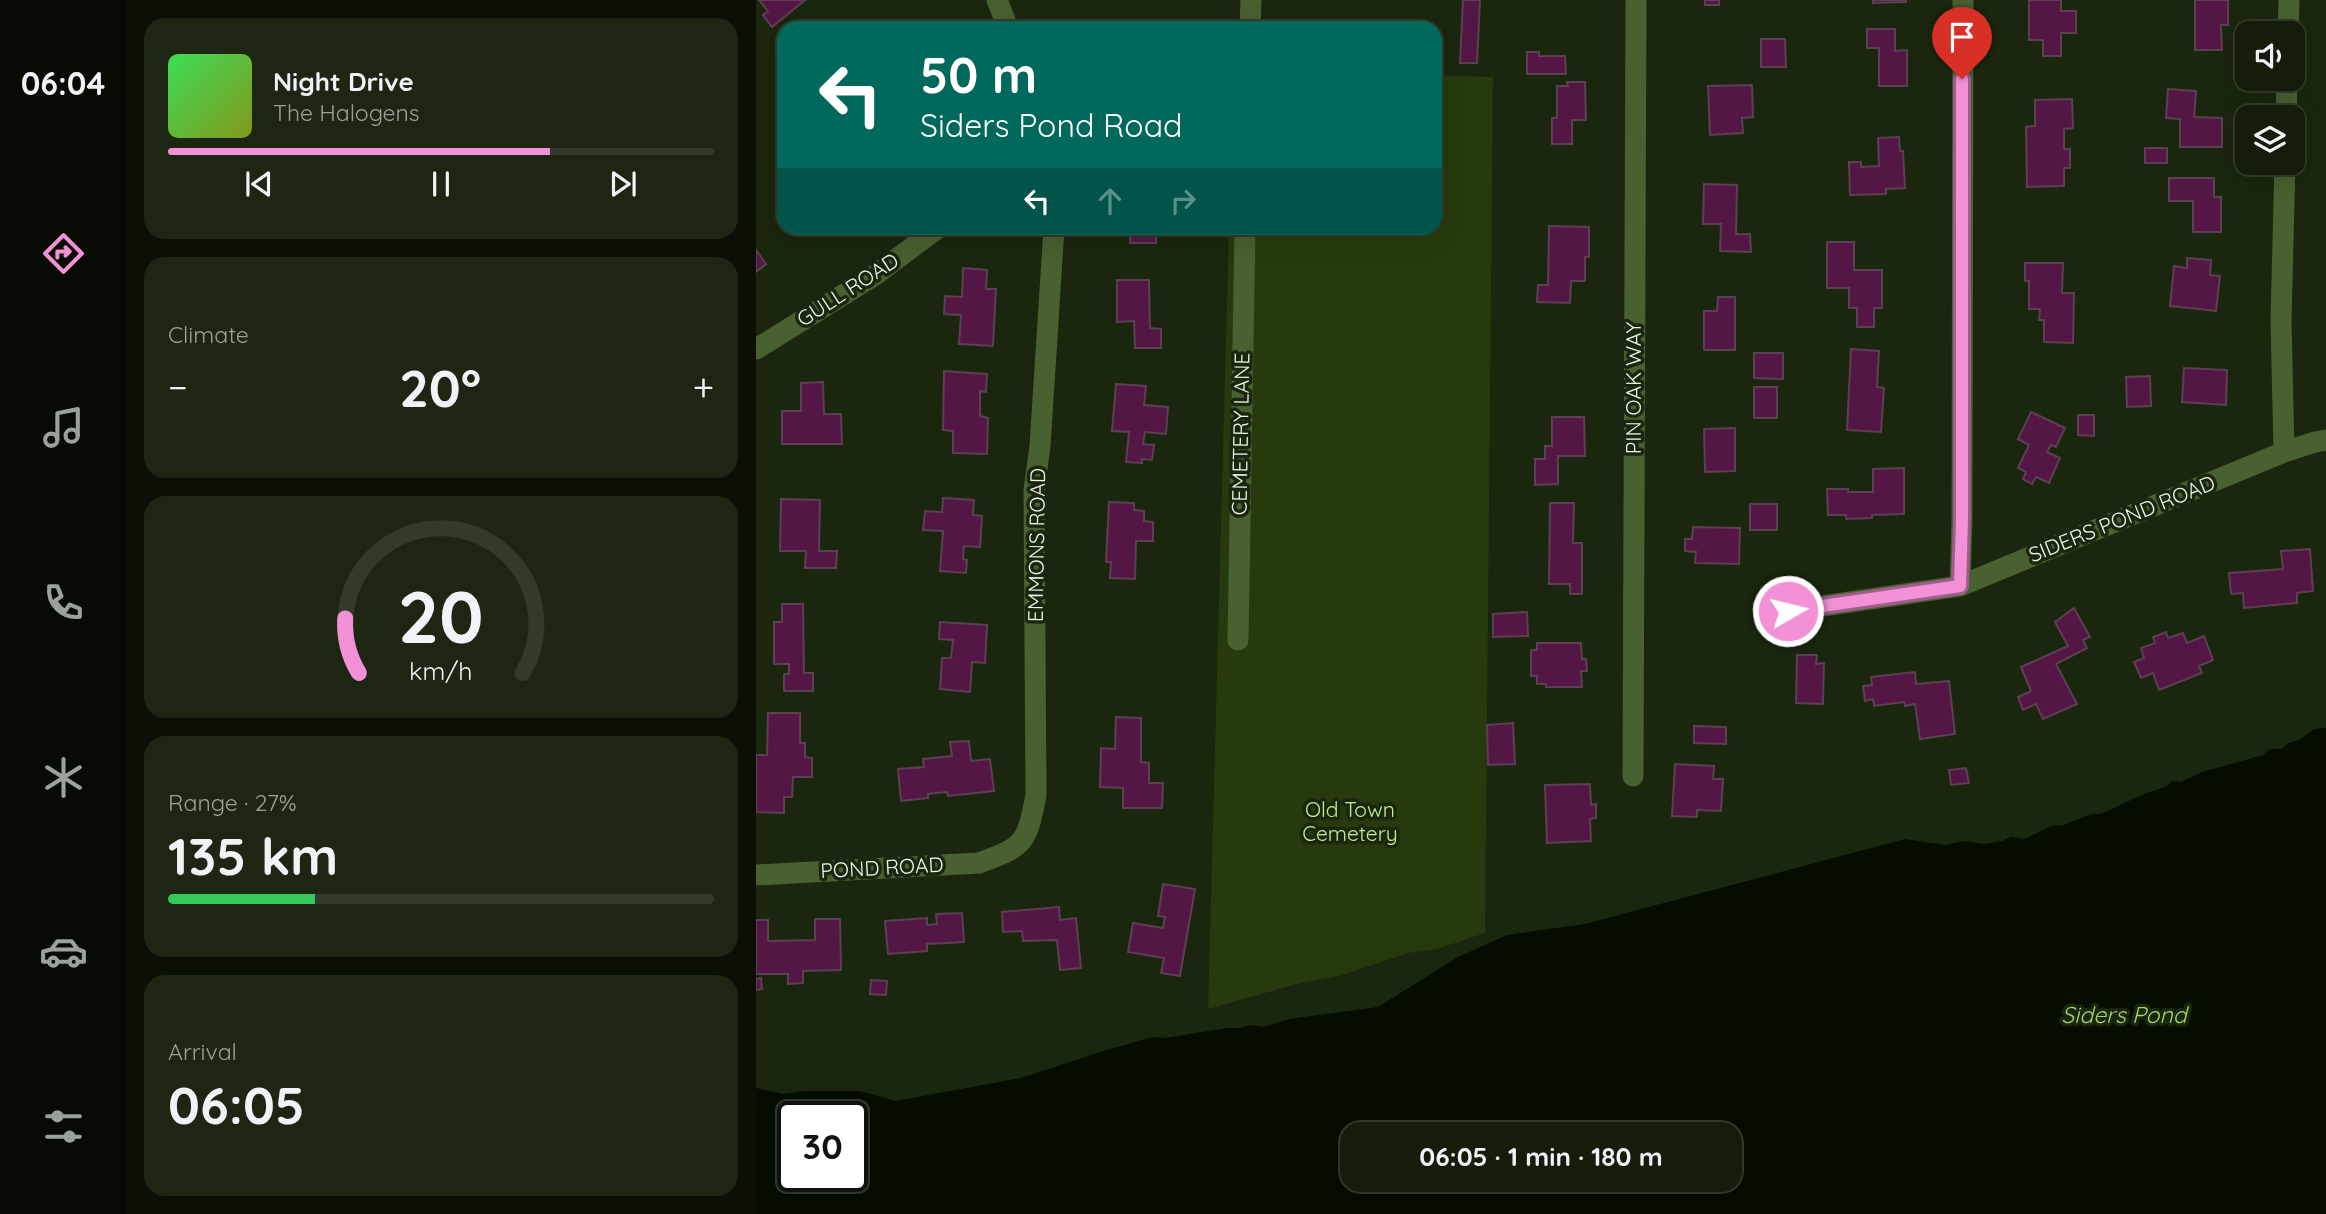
<!DOCTYPE html>
<meta charset="utf-8">
<style>
body{margin:0;font-family:Quicksand,sans-serif;background:#1d2513;color:#f1f3f6;height:100vh;display:flex;flex-direction:column;font-size:26px;white-space:nowrap}
*{box-sizing:border-box;margin:0}
p{font-size:23px;color:#9da19c}
.icon{flex:none;width:38px;height:38px;fill:none;stroke:currentColor;stroke-width:2;stroke-linecap:round;stroke-linejoin:round}
.map{position:relative;flex:1;overflow:hidden}
.panel{display:flex;flex-direction:column;gap:18px;padding:18px;background:#0b0f06;width:630px}
.panel>*{flex:none}
.banner{position:absolute;left:21px;top:21px;width:665px;height:214px;border-radius:21px;box-shadow:0 7px 28px #0002,0 0 0 2px #333a2b;background:#00695c;color:#fff;overflow:hidden}
.tools{position:absolute;left:1479px;top:21px;display:grid;gap:14px}
.tools a{display:grid;place-items:center;width:70px;height:70px;border-radius:14px;background:#141c0a;box-shadow:0 7px 28px #0002,0 0 0 2px #333a2b;font-size:35px}
.speed{position:absolute;left:21px;top:1101px;display:flex;gap:14px;font-size:35px;font-weight:700;text-align:center}
.speed>*{display:grid;place-content:center;width:91px;height:91px;border-radius:50%;background:#141c0a;box-shadow:0 7px 28px #0002,0 0 0 2px #333a2b;line-height:1}
.speed .limit{border:4px solid #111;border-radius:10px;background:#fff;color:#111}
.pin{position:absolute;display:grid;place-items:center;width:60px;height:60px;color:#fff;margin:-72px -30px;border-radius:50% 50% 50% 0;rotate:-45deg;box-shadow:0 0 7px #0007}
.pin .icon{rotate:45deg}
.me{position:absolute;width:77px;margin:-38px;rotate:82deg;stroke-linejoin:round;filter:drop-shadow(0 0 5px #0008)}
.turn{display:flex;align-items:center;gap:24px;height:147px;padding:0 28px;font-size:32px}
.turn .icon{width:91px;height:91px;stroke-width:2.5}
.turn b{display:block;font-size:49px;line-height:60px}
.lanes{display:flex;align-items:center;height:66px;padding:0 28px;background:#0003;justify-content:center;gap:35px;direction:ltr}
.lanes .off{opacity:.35}
.big{font-size:52px;font-weight:700;line-height:1.1}
.panel .card{flex:1;display:flex;flex-direction:column;justify-content:center;gap:10px;min-width:0;padding:0 24px;border-radius:21px;background:#1d2513}
.panel .dial{align-items:center;gap:0}
.dial svg{height:182px;overflow:visible;fill:none;stroke:#333a2b;stroke-width:7;stroke-linecap:round;text-anchor:middle}
.dial text{fill:#f1f3f6;stroke:none}
.song{display:flex;align-items:center;gap:21px}
.cover{width:84px;height:84px;border-radius:10px;background:linear-gradient(135deg,hsl(130 70% 55%),hsl(70 70% 35%))}
.played{height:7px;border-radius:4px;background:linear-gradient(90deg,#f391d6 70%,#333a2b 70%)}
.keys{display:flex;justify-content:space-around;direction:ltr}
.heat{display:flex;justify-content:space-between;align-items:center;font-size:38px;direction:ltr}
.charge{height:10px;border-radius:5px;background:linear-gradient(90deg,#34c759 27%,#333a2b 0)}
.trip{position:absolute;left:584px;top:1122px;width:402px;height:70px;border-radius:21px;background:#141c0a;box-shadow:0 7px 28px #0002,0 0 0 2px #333a2b;font-weight:700;line-height:70px;text-align:center}
main{display:flex;flex:1;min-height:0}
.tabs{display:flex;flex-direction:column;width:126px;justify-content:space-around;align-items:center;background:#080b04;color:#9da19c}
.tabs .icon{width:49px;height:49px}
.tabs .current{color:#f391d6}
.tabs b{font-size:32px;color:#f1f3f6}
.map>svg:first-child{display:block}
</style>
<main>
<nav class="tabs">
<b>06:04</b>
<svg class="icon current" aria-label="directions" viewBox="0 0 24 24"><path d="M12 3l9 9-9 9-9-9zM9 14v-3h6M13 9l2 2-2 2"/></svg>
<svg class="icon" aria-label="music" viewBox="0 0 24 24"><path d="M9 18V5l10-2v13"/><circle cx="6" cy="18" r="3"/><circle cx="16" cy="16" r="3"/></svg>
<svg class="icon" aria-label="phone" viewBox="0 0 24 24"><path d="M5 4h4l2 5-3 2q2 4 5 5l2-3 5 2v4C11 20 4 13 5 4z"/></svg>
<svg class="icon" aria-label="climate" viewBox="0 0 24 24"><path d="M12 3v18M4 7l16 10M4 17L20 7"/></svg>
<svg class="icon" aria-label="car" viewBox="0 0 24 24"><path d="M5 17H2v-5l4-1 3-4h7l3 4 3 1v5h-3M9 17h6M6 11h13"/><circle cx="7" cy="17" r="2"/><circle cx="17" cy="17" r="2"/></svg>
<svg class="icon" aria-label="filters" viewBox="0 0 24 24"><path d="M4 7h16M4 17h16"/><circle cx="9" cy="7" r="2"/><circle cx="15" cy="17" r="2"/></svg>
</nav>
<section class="panel">
<div class="card">
<div class="song"><i class="cover"></i><div><b>Night Drive</b><p>The Halogens</p></div></div>
<div class="played"></div>
<div class="keys"><svg class="icon" aria-label="previous" viewBox="0 0 24 24"><path d="M18 5L8 12l10 7zM5 5v14"/></svg><svg class="icon" aria-label="pause" viewBox="0 0 24 24"><path d="M8 5v14M16 5v14"/></svg><svg class="icon" aria-label="next" viewBox="0 0 24 24"><path d="M6 5l10 7-10 7zM19 5v14"/></svg></div>
</div>
<div class="card"><p>Climate</p>
<div class="heat"><a>−</a><b class="big">20°</b><a>+</a></div>
</div>
<div class="card dial"><svg viewBox="0 0 100 80">
<path d="M14 69A42 42 0 1 1 86 69"/>
<path d="M14 69A42 42 0 0 1 8 45" stroke="#f391d6"/>
<text x="50" y="56" font-size="32" font-weight="700">20</text>
<text x="50" y="72" font-size="11">km/h</text>
</svg></div>
<div class="card"><p>Range · 27%</p><b class="big">135 km</b><div class="charge"></div></div>
<div class="card"><p>Arrival</p><b class="big">06:05</b></div>
</section>
<div class="map">
<svg width="1570" height="1214" viewBox="0 0 1570 1214">
<rect width="100%" height="100%" fill="#1a260d"/>
<path fill="#263a0d" d="M679,75L737,77L729,933L681,949L652,953L583,976L544,983L452,1009L473,228H679Z"/>
<path fill="#050d00" fill-rule="evenodd" d="M1570,728V1214H0V1088L27,1094L49,1091H104L140,1101L265,1078L347,1051L397,1037L410,1038L471,1028H484L494,1025L508,1027L533,1019L622,1007L702,957L751,935L829,924L1149,839L1189,845L1208,841L1227,844L1246,841L1255,837L1269,839L1295,826L1307,825L1335,814H1345L1390,793L1410,787L1416,781L1425,782L1446,772L1507,755L1513,749H1526L1533,743L1543,740L1558,729ZM37,1116H96V1176H37ZM597,1134H975V1180H597Z"/>
<path fill="#541745" stroke="#5b4052" stroke-width="2" d="M3,0H49L16,27L7,15L12,11Z
M707,0H724L721,63H704Z
M949,0H963V5H949Z
M1117,0H1150V2L1117,3Z
M1273,0H1305V11H1320V33H1305V56H1287V40H1273Z
M1439,0H1472V25H1465L1466,50H1439Z
M1111,29H1139V51L1151,50V86H1123V48H1111Z
M1005,39H1029L1030,67H1005Z
M771,52H783V56H809L810,74H771Z
M811,82H829L830,120H816V144H796V118H801V86H812Z
M996,85L997,117L986,118L987,133L954,135L952,86Z
M1412,89L1440,91L1438,117L1466,118V147H1424V119L1410,118Z
M1316,99L1317,128L1308,129V149H1314V168H1308V186L1271,187L1270,127L1279,126V100Z
M1143,137L1144,151H1147L1149,188L1130,189V194L1094,195L1093,162H1105V167L1123,166L1122,138Z
M1389,148H1411V163H1389Z
M1413,178H1458V197H1465V232H1437V201H1413Z
M948,184L981,185L980,234H994L995,252L964,251L965,224H947Z
M793,226L833,227V257H829V281H815L814,303L781,302L782,285H792Z
M375,228H400V243H374Z
M1071,242H1098V270H1126V308H1118V327H1101V308H1093V288H1071Z
M0,250L10,264L0,272Z
M1431,258L1455,260L1454,275L1464,276L1460,311L1414,306L1418,266L1431,268Z
M1269,263H1307L1306,293H1318L1317,343L1288,342V320H1283L1284,309H1273V281H1269Z
M207,268L231,270L230,289H240L237,346L203,344L205,315L188,314L189,296L206,297Z
M361,280H393L394,328L405,329V348H379L378,321L361,322Z
M962,297H979V350H948V311H961Z
M1095,349L1123,351L1121,387L1128,388L1125,432L1091,430Z
M998,353H1027V379L998,378Z
M1428,368L1471,370L1470,405L1426,402Z
M188,371L231,374L230,392L224,391V416L232,418L231,454L197,453V431L187,430Z
M1394,376L1395,406L1371,407L1370,377Z
M67,382L68,414H85L86,444H26V411H45V383Z
M360,384L390,386L388,405L412,407L410,434L389,432L387,444L398,445L396,460L386,459V463L370,462L373,432L356,431Z
M998,387H1021V418H998Z
M1275,412L1309,428L1300,447L1295,445L1291,452L1304,458L1293,483L1280,477L1276,484L1267,479L1270,472L1262,468L1273,445L1262,439Z
M1322,415H1338V436L1322,435Z
M796,417H828L829,456H802V484L779,485V459H789V446H796Z
M979,428V471L949,472L948,429Z
M1148,468V514L1116,515V518L1090,519V515H1072L1071,489H1092V492H1117V469Z
M187,498L218,500L217,515L226,516L224,547L208,546L207,559L211,560L210,573L184,571L187,531L167,530L169,511L186,512Z
M25,499L64,500L63,551H81L80,568H49L50,551H24Z
M353,502L378,503V510L388,511V521L397,522V541H380L379,579L354,578L355,562H350Z
M794,503H818L817,543H826V594H814V584H793Z
M994,504H1021V530H994Z
M937,527L984,528L983,564L939,563L940,552L929,551V539H936Z
M1554,549L1557,591L1541,593V603L1488,608L1487,593L1475,594L1473,573L1527,569L1525,551Z
M26,604H47L48,673H57V691H28V674H33V664H18V622H26Z
M1318,608L1334,637L1327,640L1331,648L1300,664L1321,704L1287,719L1280,704L1267,710L1262,697L1275,691L1265,667L1312,646L1299,622Z
M771,612L772,636L737,637V614Z
M184,622L231,625L229,663L216,662L214,692L184,689L186,658H195L197,640L183,639Z
M1410,632L1412,638L1427,633L1431,643L1448,636L1457,660L1443,666L1446,673L1403,690L1397,673L1385,678L1378,662L1388,658L1385,648L1399,643L1397,637Z
M781,643H825L826,659H830L831,671H825L826,687H790V684H781V676H775V650H781Z
M1041,655H1061L1060,664L1068,663L1067,704L1040,703Z
M1159,672L1160,684L1193,681L1199,734L1164,739L1159,704L1149,706L1148,702L1118,706L1117,699L1109,701L1107,686L1116,685L1115,677Z
M12,713H44V743H49V757L56,758V777H37L36,797H28V813L0,812V755H11Z
M360,717L385,718V762L393,763V783H407L406,808H367V788L344,787L345,748L359,749Z
M757,723L759,764L732,765L731,725Z
M938,726L970,727V744L938,743Z
M213,741L215,761L234,759L238,791L192,796L191,792L172,794V798L145,801L142,769L168,767L167,759L196,756L194,742Z
M919,764L958,766L957,779H967L965,811L941,810V817L916,816Z
M1210,768L1213,783L1195,785L1193,770Z
M834,784L835,805L840,804V818L834,819L835,841L791,843L789,785Z
M407,884L439,889L424,976L405,973L408,958L372,952L377,923L407,928L409,917L402,916Z
M303,907L304,920L320,918L325,968L304,970L301,940L267,941L266,931L247,932L246,912Z
M206,913L208,942L171,944V951L132,954L129,921L171,918V925L181,924L180,914Z
M59,919H84L85,970L47,971V983L32,984V974H0V920H12V941L59,940Z
M5,978L6,989L0,990V979Z
M115,980L131,981L130,995L114,994Z"/>
<g fill="none" stroke-linecap="round" stroke-linejoin="round">
<path stroke="#496031" stroke-width="21" d="M241,0L252,28
M494,28L495,0
M1532,33L1533,0
M1530,117L1531,79
M0,349L119,275L182,228
M1528,452L1525,321L1529,163
M1204,586L1206,520L1207,0
M1032,611L1204,586L1528,452L1559,442L1570,440
M482,640L489,228
M877,776L880,0
M0,875L223,863C269,847 271,842 280,795L278,491L284,446L298,228"/>
</g>
<g fill="none" stroke-linecap="round" stroke-linejoin="round">
<g stroke="#9e5e8b" stroke-width="18">
<path id="route" d="M1032,611L1204,586L1206,520V79"/>
</g>
<use href="#route" stroke="#f391d6" stroke-width="12"/>
</g>
<g text-anchor="middle" stroke-width="7" stroke-linejoin="round" paint-order="stroke">
<g font-size="21" fill="#edf5e5" stroke="#1a260d">
<text transform="translate(92 290) rotate(-33)" y="7">GULL ROAD</text>
<text transform="translate(878 388) rotate(-90)" y="7">PIN OAK WAY</text>
<text transform="translate(485 434) rotate(-89)" y="7">CEMETERY LANE</text>
<text transform="translate(1366 519) rotate(-22)" y="7">SIDERS POND ROAD</text>
<text transform="translate(281 545) rotate(-89)" y="7">EMMONS ROAD</text>
<text transform="translate(126 868) rotate(-3)" y="7">POND ROAD</text>
</g>
<g font-size="21" fill="#beee8b" stroke="#1a260d">
<text x="594" y="817">Old Town<tspan x="594" dy="24">Cemetery</tspan></text>
</g>
<g font-size="23" font-style="italic" fill="#a3d270" stroke="#1a260d">
<text x="1368" y="1023">Siders Pond</text>
</g>
</g>
</svg>
<div class="tools">
<a><svg class="icon" aria-label="sound" viewBox="0 0 24 24"><path d="M4 9h4l5-4v14l-5-4H4zM17 9q2 3 0 6"/></svg></a>
<a><svg class="icon" aria-label="layers" viewBox="0 0 24 24"><path d="M12 4l9 5-9 5-9-5zM3 14l9 5 9-5"/></svg></a>
</div>
<div class="speed"><div class="limit">30</div></div>
<div class="pin" style="left:1206px;top:79px;background:#d93025"><svg class="icon" aria-label="arrive" viewBox="0 0 24 24"><path d="M6 21V4h12l-3 4 3 4H6"/></svg></div>
<svg class="me" style="left:1032px;top:611px" viewBox="-20 -20 40 40"><circle r="17" fill="#f391d6" stroke="#fff" stroke-width="3"/><path d="M0-11L8 9 0 5-8 9z" fill="#fff"/></svg>
<div class="trip">06:05 · 1 min · 180 m</div>
<div class="banner">
<div class="turn"><svg class="icon" aria-label="left" viewBox="0 0 24 24"><path d="M17 20v-9H6M10 6l-5 5 5 5"/></svg><div><b>50 m</b>Siders Pond Road</div></div>
<div class="lanes"><svg class="icon" aria-label="left" viewBox="0 0 24 24"><path d="M17 20v-9H6M10 6l-5 5 5 5"/></svg><svg class="icon off" aria-label="ahead" viewBox="0 0 24 24"><path d="M12 20V5M6 11l6-6 6 6"/></svg><svg class="icon off" aria-label="right" viewBox="0 0 24 24"><path d="M7 20v-9h11M14 6l5 5-5 5"/></svg></div>
</div>
</div>
</main>
